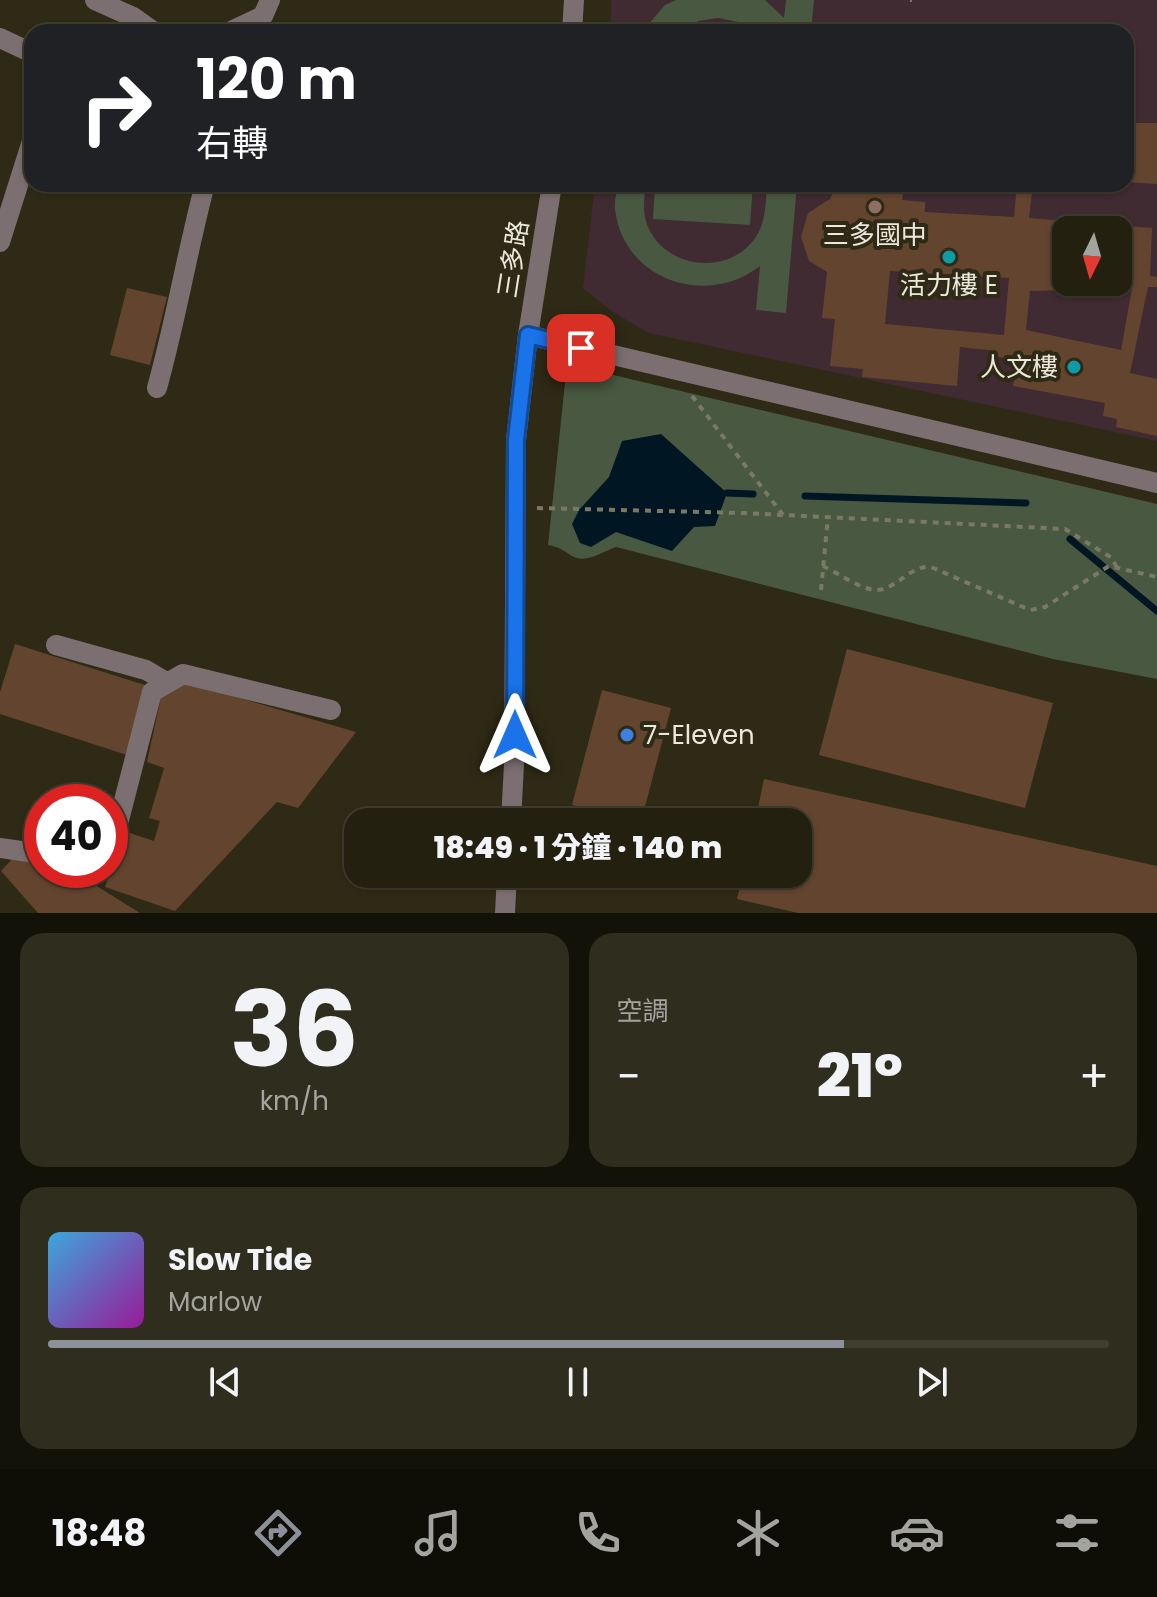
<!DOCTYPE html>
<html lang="zh-TW">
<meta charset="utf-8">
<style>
body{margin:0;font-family:Poppins,"Noto Sans TC",sans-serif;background:#2f2d1e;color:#f1f3f6;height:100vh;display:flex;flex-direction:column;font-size:30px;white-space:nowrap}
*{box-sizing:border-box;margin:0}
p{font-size:26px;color:#a3a39f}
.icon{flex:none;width:44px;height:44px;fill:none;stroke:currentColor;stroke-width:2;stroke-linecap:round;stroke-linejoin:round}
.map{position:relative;height:913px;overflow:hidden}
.panel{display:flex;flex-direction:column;gap:20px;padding:20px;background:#131209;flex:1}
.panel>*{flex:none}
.banner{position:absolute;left:24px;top:24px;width:1110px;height:168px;border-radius:24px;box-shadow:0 2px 6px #0004,0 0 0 2px #403e30;background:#202124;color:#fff;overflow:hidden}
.needle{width:52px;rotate:185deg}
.tools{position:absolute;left:1052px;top:216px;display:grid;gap:16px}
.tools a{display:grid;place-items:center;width:80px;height:80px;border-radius:16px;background:#232010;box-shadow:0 2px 6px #0004,0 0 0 2px #403e30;font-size:40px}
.speed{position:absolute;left:24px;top:784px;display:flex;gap:16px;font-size:40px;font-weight:700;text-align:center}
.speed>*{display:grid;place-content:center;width:104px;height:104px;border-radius:50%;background:#232010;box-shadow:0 2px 6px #0004,0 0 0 2px #403e30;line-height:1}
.speed .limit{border:12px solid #d22;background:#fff;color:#111}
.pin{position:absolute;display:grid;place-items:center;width:68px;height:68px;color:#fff;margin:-34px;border-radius:16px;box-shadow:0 4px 12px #0006}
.me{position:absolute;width:88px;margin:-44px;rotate:0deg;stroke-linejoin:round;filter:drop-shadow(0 0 6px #0008)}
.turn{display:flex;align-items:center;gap:28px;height:168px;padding:0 40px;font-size:36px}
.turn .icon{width:104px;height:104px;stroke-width:2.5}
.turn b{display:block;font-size:56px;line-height:68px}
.big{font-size:60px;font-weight:800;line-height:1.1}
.panel .widget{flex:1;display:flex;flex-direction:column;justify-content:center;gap:12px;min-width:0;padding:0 28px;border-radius:24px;background:#2f2d1e}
.panel .dial{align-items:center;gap:0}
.dial b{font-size:104px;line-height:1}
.song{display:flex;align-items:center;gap:24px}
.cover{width:96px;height:96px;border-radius:12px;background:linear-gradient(135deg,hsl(200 70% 55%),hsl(300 70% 35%))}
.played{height:8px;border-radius:4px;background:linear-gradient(90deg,#8c9099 75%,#403e30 75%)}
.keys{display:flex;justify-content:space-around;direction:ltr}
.heat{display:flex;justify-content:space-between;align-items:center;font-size:44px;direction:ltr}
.panel .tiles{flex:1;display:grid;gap:20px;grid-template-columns:1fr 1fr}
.widget:last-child{grid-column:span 2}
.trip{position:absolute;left:344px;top:808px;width:468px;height:80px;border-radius:24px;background:#232010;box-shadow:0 2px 6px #0004,0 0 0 2px #403e30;font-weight:800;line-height:80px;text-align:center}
.tab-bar{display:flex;height:128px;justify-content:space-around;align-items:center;background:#0e0d06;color:#a3a39f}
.tab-bar .icon{width:56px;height:56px}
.tab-bar .current{color:#8c9099}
.tab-bar b{font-size:36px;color:#f1f3f6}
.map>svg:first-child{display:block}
</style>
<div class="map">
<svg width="1157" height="913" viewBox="0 0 1157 913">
<rect width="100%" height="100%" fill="#2f2a15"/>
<path fill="#3f2b31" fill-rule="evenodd" d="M611,0H1157V441L649,333L614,313L583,288L595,184H1126V32H611ZM1066,230H1118V282H1066Z"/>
<path fill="#495840" d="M676,0H765L784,18L786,0H814L811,32H756L738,22L718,18L698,21L679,32H642L665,5Z
M618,184H646C644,199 642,213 648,227C669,274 741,276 761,227C766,213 766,198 767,184H797L786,313L756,310L760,266C706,308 623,280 615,209C614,201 617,192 618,184Z
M655,184H753L750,225L653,219Z
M567,364L1157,504V679L1053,659L616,547C602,552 586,564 572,556C563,550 559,547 548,545Z"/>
<path fill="#001623" d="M661,434L727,493L715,526L694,527L672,551L616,532L591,547L580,543L572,524L579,510L609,477L622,441Z"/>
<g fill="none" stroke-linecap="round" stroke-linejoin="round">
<path stroke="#001623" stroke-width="7" d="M727,493L753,494
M805,496L1026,503
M1070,539L1157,611"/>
</g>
<path fill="#63442f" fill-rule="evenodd" d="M1126,123H1157V184L1126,182Z
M837,184H905L902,200L925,202V212L1014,217L1017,184H1033L1029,218L1152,228L1150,276L1157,277V287H1148L1130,373L1157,379V436L1116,427L1117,419L1103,416L1105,403L1013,386L1018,361L995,356L996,351L960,347L957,386L862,377L863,369L830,366L835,319L822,318L827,272L809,261L801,237L808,213L830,199ZM1066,230H1118V282H1066ZM890,271L1009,278L1004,335L885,324ZM1132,288L1121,350L1026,330L1030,291Z
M127,288L167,297L150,365L110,355Z
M15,644L148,686L127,755L0,714V692Z
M847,649L1053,703L1025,808L819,755Z
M185,682L356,732L298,808L277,802L175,911L105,887L124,831L154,841L160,821L149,818L164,768L147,762L161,697Z
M602,690L671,708L641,822L572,805Z
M764,779L1157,866V913H798L737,899L743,874H798V822H755Z
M14,857L42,866V870H52L95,885L140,913H38L1,871Z"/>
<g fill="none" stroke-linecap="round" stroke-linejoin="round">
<path stroke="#7b7866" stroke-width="4" stroke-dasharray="6 6" stroke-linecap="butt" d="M910,0H912
M692,396L783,515
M537,508L744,513L1065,529L1112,558L1117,568
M823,566C838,573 861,590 877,590C897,589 910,565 931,567L1030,610L1045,607L1109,566L1157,577
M821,590L828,517"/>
<path stroke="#7c6f71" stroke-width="20" d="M95,0L133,17L154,32
M229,32L263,16L270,0
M572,32L574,0
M0,38L32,53
M0,242L32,141
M528,335L1157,483
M157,388C176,320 187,252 205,184
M56,645L146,670L168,683
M511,822L514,764L516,440L528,335L552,184
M110,837L119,820L152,692L183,674L331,710
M0,848L42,854
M505,913L507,874"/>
</g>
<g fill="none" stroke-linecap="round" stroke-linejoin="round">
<g stroke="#114b97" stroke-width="20">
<path id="route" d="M515,735L516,440L528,335L581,348"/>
</g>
<use href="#route" stroke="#1a73e8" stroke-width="14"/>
</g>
<circle fill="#8d6e63" stroke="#2f2a15" stroke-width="3" cx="875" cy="207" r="8"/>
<g fill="#0f9aa8" stroke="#2f2a15" stroke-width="3">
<circle cx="949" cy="257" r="8"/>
<circle cx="1074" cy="367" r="8"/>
</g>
<circle fill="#3f7fe0" stroke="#2f2a15" stroke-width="3" cx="627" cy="735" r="8"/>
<g text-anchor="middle" stroke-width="8" stroke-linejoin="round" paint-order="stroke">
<g font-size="26" fill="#eae8db" stroke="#2f2a15">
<text x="875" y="244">三多國中</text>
<text x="949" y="294">活力樓 E</text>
<text x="1058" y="376" text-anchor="end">人文樓</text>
<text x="643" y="744" text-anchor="start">7-Eleven</text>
</g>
<g font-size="26" fill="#eae8db" stroke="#2f2a15">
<text transform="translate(513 259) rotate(-81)" y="9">三多路</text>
</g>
</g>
</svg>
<div class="tools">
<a><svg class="needle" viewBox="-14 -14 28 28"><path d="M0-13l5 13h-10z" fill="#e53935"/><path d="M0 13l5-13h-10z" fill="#a3a39f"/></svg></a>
</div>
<div class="speed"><div class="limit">40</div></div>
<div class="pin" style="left:581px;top:348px;background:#d93025"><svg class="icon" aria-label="arrive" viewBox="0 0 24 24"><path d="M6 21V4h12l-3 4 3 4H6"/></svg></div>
<svg class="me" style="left:515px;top:735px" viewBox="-20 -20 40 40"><path d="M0-17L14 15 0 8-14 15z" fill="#1a73e8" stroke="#fff" stroke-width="4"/></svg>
<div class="trip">18:49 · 1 分鐘 · 140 m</div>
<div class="banner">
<div class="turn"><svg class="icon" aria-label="right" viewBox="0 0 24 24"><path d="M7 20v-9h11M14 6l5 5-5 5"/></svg><div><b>120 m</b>右轉</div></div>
</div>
</div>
<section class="panel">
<div class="tiles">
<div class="widget dial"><b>36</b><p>km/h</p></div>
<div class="widget"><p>空調</p>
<div class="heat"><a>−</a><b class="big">21°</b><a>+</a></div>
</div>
<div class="widget">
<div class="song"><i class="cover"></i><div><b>Slow Tide</b><p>Marlow</p></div></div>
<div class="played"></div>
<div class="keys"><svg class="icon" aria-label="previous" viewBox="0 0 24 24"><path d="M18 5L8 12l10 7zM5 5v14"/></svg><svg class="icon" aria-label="pause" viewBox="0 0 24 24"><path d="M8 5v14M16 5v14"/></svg><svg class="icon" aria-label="next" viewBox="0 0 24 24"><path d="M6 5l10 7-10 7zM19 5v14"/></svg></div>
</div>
</div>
</section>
<nav class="tab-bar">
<b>18:48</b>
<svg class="icon current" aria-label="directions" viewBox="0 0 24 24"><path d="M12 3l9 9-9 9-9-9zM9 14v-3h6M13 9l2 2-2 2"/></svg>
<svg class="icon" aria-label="music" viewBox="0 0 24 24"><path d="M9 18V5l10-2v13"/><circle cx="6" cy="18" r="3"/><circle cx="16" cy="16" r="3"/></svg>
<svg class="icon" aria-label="phone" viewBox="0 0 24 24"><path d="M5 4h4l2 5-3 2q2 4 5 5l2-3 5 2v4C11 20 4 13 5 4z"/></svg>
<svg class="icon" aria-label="climate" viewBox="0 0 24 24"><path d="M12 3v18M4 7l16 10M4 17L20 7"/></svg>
<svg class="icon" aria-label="car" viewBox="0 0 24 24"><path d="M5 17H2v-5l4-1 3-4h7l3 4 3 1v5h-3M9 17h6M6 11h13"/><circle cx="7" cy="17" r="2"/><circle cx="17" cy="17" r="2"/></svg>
<svg class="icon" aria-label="filters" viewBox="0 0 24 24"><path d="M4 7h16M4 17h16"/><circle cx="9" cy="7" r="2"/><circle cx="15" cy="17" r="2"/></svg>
</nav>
